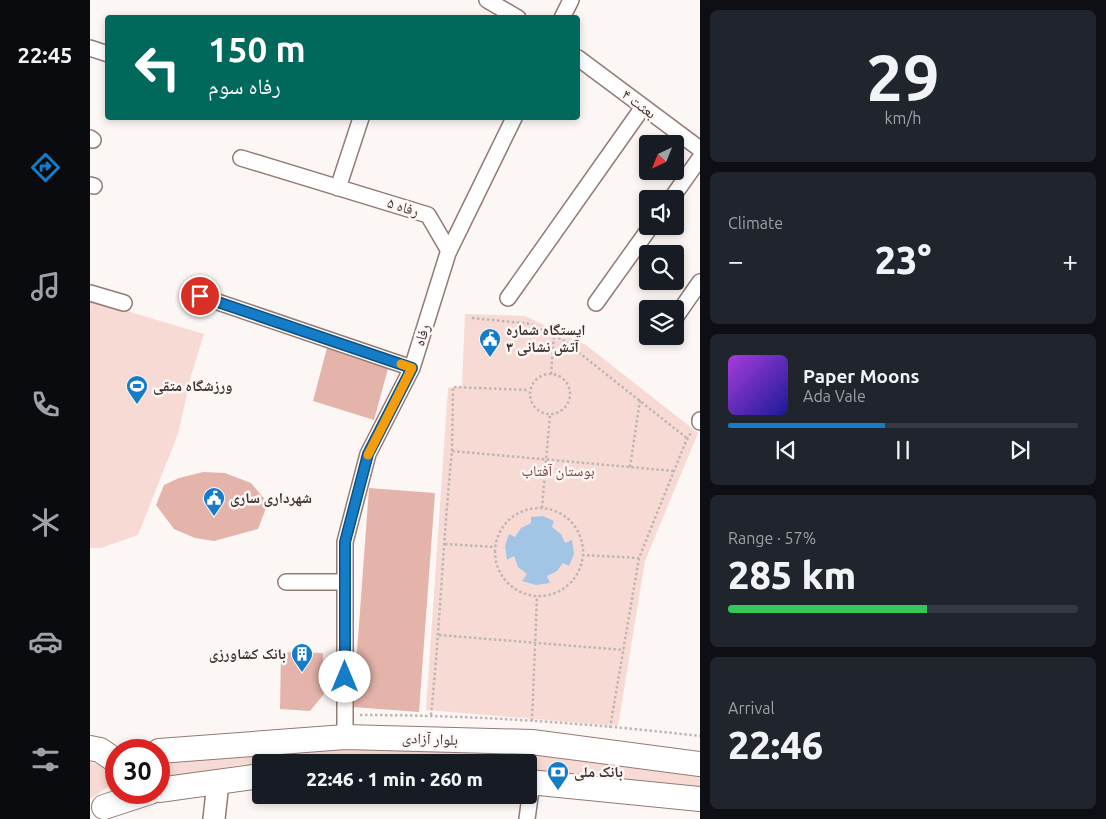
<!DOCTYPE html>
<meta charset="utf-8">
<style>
body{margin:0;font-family:Ubuntu,"Noto Naskh Arabic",sans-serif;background:#20242c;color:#f1f3f6;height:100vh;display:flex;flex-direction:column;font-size:19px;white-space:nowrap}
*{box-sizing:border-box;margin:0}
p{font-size:16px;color:#9ea1a6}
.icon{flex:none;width:28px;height:28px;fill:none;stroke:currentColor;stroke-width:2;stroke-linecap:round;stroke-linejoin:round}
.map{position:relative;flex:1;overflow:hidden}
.panel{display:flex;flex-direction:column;gap:10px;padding:10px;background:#0d0f14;width:406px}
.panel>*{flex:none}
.top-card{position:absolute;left:15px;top:15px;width:475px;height:105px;border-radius:5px;box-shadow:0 2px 8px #0003;background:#00695c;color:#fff;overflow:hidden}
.needle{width:32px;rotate:223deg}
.tools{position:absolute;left:549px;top:135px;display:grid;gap:10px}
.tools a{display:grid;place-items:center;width:45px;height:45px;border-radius:5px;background:#171b24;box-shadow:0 2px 8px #0003;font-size:25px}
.speed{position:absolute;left:15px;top:739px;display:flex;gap:10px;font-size:25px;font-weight:700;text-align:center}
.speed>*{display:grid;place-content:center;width:65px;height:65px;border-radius:50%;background:#171b24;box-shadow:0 2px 8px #0003;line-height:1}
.speed .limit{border:8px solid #d22;background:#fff;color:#111}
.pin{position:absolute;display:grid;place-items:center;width:42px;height:42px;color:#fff;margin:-21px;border:2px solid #fff;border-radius:50%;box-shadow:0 1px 5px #0007}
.me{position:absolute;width:55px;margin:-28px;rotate:0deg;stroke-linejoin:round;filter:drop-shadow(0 0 4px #0008)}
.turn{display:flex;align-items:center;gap:18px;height:105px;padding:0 20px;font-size:22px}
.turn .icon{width:65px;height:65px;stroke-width:2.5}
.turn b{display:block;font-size:35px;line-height:42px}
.big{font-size:38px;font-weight:800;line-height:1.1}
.panel .card{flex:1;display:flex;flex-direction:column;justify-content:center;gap:8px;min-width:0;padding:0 18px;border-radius:8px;background:#20242c}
.panel .dial{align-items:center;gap:0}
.dial b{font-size:65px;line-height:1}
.song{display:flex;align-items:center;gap:15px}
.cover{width:60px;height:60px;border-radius:8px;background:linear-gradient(135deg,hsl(280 70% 55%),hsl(240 70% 35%))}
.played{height:5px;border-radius:2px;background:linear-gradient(90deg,#157cc7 45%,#363941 45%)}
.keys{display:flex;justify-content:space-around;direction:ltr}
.heat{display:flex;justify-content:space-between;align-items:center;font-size:28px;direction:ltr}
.charge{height:8px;border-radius:4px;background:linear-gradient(90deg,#34c759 57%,#363941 0)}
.trip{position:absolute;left:162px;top:754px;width:285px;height:50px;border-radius:5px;background:#171b24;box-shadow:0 2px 8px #0003;font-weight:800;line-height:50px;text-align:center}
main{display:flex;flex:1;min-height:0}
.menu{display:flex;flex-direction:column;width:90px;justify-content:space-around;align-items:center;background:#090b0e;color:#9ea1a6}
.menu .icon{width:35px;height:35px}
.menu .active{color:#157cc7}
.menu b{font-size:22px;color:#f1f3f6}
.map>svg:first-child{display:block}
</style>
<main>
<nav class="menu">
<b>22:45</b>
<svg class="icon active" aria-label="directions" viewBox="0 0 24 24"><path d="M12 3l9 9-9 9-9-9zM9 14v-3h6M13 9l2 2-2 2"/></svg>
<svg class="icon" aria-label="music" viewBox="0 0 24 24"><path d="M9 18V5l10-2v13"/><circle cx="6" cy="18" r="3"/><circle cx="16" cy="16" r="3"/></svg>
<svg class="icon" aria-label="phone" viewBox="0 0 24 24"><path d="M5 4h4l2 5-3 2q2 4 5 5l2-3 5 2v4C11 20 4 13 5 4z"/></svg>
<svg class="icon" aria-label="climate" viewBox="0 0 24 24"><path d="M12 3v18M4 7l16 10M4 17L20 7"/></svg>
<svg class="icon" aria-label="car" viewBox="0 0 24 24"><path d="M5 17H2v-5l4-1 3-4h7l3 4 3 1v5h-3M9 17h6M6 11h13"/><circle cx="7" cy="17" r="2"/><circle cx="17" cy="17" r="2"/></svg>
<svg class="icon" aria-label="filters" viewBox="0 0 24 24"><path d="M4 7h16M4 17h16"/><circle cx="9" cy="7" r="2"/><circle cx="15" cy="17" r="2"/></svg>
</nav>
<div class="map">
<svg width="610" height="819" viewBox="0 0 610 819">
<rect width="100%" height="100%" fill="#fcf6f5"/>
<path fill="#f8dad4" d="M0,300L114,334L101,376L88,434L48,535L11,548H0Z
M375,314L435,316L496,345L608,433L555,561L528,726L336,710L358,388L372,386Z
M232,742H348L610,770V789L527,778L439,771V762H171V764L149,765L73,780L69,775V761Z
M0,761L18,769L21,778L18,787L0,799Z"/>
<path fill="#a3c5e5" d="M453,516L464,521L462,527L471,534L475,543L482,540L484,554L479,566L473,563L467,571L457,576L460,583L446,585L432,581L437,574L428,567L424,556L417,560L415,546L419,534L425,537L431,528L441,523V517Z"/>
<path fill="#e4b4aa" d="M238,344L299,365L284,420L223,401Z
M113,472L135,473L161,483L178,503L168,529L124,541L105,538L84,529L66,505L74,485L89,478Z
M279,488L345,493L329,712L263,707Z
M191,652L233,653L234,694L220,711L190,709Z"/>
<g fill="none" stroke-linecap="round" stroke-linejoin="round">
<g stroke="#927a75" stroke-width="18">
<path id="minor" d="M397,0L428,18
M472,18L481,0
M0,48L18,54
M488,58L610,149
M0,138L3,140
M151,158L338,215L359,251
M0,185L4,186
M248,188L271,118
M581,199L610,158
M0,293L34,303
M110,296L322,368
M418,298L553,107
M506,303L561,226
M585,318L610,282
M610,420V422
M196,582H255
M255,737V542L278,454L322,368L358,253L424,118
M437,819L442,782"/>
</g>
<g stroke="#927a75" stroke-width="24">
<path id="secondary" d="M124,819L128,782"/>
</g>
<g stroke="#927a75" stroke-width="26">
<path id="primary" d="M0,748L10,750L26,761
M69,751L255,737L442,742L610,764
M439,782L610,799
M69,790L171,776
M14,807L60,792"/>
</g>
<path stroke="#bdb6b5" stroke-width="2.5" stroke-dasharray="2.5 2.5" stroke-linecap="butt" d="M382,318L441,324L473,340L598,439
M440 394a20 20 0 1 1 40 0a20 20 0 1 1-40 0Z
M461,374L464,335
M362,451L363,387L439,390
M540,467L550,400
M405 552a44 44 0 1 1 88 0a44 44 0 1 1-88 0Z
M452,508L460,415
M355,544L405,547
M492,555L549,558
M349,635L534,650
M270,715C383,715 497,723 610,736
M341,715C350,627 353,539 362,451L584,471
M442,721L447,596
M520,728L549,558L596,441L601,433"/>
<use href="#minor" stroke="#fff" stroke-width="15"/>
<use href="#secondary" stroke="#fff" stroke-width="21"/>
<use href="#primary" stroke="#fff" stroke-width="24"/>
</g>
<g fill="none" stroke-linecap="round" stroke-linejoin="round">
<g stroke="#0e5181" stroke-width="12">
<path id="route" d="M110,296L322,368L278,454L255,542V677"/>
</g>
<use href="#route" stroke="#157cc7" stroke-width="9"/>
<path stroke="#f59e0b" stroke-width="9" d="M278,455L322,368L311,364"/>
</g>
<defs>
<g id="civic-pin" transform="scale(1.125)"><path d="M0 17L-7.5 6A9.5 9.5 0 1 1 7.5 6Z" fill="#157cc7" stroke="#fcf6f5"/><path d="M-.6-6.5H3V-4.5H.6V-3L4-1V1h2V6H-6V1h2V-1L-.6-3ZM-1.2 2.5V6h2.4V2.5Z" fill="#fff"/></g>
<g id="stadium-pin" transform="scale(1.125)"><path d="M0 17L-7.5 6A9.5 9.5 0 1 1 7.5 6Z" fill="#157cc7" stroke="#fcf6f5"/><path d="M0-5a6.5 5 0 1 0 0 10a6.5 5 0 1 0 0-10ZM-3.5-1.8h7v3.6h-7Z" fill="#fff"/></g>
<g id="building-pin" transform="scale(1.125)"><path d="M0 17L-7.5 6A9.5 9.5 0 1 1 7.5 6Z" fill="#157cc7" stroke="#fcf6f5"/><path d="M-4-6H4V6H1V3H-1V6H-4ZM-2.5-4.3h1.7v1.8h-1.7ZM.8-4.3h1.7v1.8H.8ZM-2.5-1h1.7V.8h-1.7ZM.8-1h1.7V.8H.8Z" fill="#fff"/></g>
<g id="bank-pin" transform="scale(1.125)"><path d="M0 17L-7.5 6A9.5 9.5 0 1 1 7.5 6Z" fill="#157cc7" stroke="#fcf6f5"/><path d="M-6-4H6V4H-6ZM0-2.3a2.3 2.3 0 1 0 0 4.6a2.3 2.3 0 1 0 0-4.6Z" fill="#fff"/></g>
</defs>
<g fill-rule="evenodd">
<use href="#civic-pin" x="400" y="339"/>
<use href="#stadium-pin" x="47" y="386"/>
<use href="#civic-pin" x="124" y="498"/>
<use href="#building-pin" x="212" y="654"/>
<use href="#bank-pin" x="468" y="772"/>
</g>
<g text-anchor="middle" stroke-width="5" stroke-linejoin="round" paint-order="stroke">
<g font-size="15" fill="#3d3331" stroke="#fcf6f5">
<text transform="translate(549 104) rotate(37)" y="5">بعثت ۴</text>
<text transform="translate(313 207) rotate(17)" y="5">رفاه ۵</text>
<text transform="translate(332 335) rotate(-73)" y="5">رفاه</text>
<text transform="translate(340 739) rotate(2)" y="5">بلوار آزادی</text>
</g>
<g font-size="15" font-weight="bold" fill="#3d3331" stroke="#fcf6f5" text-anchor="start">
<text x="416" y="335">ایستگاه شماره<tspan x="416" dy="17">۳ آتش نشانی</tspan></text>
<text x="63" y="391">ورزشگاه متقی</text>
<text x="140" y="503">شهرداری ساری</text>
<text x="196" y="659" text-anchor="end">بانک کشاورزی</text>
<text x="484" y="777">بانک ملی</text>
</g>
<g font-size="15" fill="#7f4036" stroke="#fcf6f5">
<text x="468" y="476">بوستان آفتاب</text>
</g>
</g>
</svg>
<div class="tools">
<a><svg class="needle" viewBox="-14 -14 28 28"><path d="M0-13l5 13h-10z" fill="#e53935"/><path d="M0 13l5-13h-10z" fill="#9ea1a6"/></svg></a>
<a><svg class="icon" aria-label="sound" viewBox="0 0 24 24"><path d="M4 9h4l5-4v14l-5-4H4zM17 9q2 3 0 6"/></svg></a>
<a><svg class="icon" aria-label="search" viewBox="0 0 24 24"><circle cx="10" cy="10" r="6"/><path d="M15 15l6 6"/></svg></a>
<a><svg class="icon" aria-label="layers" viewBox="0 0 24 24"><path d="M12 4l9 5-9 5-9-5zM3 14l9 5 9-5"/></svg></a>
</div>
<div class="speed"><div class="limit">30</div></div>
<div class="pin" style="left:110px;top:296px;background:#d93025"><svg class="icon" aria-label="arrive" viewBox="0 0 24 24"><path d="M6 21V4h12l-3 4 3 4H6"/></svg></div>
<svg class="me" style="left:255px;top:677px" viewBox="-20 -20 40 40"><circle r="19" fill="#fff"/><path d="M0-13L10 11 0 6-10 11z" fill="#157cc7"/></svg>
<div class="trip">22:46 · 1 min · 260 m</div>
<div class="top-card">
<div class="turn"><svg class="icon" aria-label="left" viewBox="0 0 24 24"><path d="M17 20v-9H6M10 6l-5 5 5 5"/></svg><div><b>150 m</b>رفاه سوم</div></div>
</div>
</div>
<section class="panel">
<div class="card dial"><b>29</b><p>km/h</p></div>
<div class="card"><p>Climate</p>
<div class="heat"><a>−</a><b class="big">23°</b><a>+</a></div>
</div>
<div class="card">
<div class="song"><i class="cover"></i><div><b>Paper Moons</b><p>Ada Vale</p></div></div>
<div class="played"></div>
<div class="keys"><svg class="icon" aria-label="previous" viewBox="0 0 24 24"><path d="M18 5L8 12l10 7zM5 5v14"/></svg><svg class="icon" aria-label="pause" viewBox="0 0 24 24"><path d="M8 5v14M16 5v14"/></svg><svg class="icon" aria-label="next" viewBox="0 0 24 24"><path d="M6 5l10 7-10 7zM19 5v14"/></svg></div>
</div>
<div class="card"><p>Range · 57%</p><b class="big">285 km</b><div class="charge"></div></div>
<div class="card"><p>Arrival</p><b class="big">22:46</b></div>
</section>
</main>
